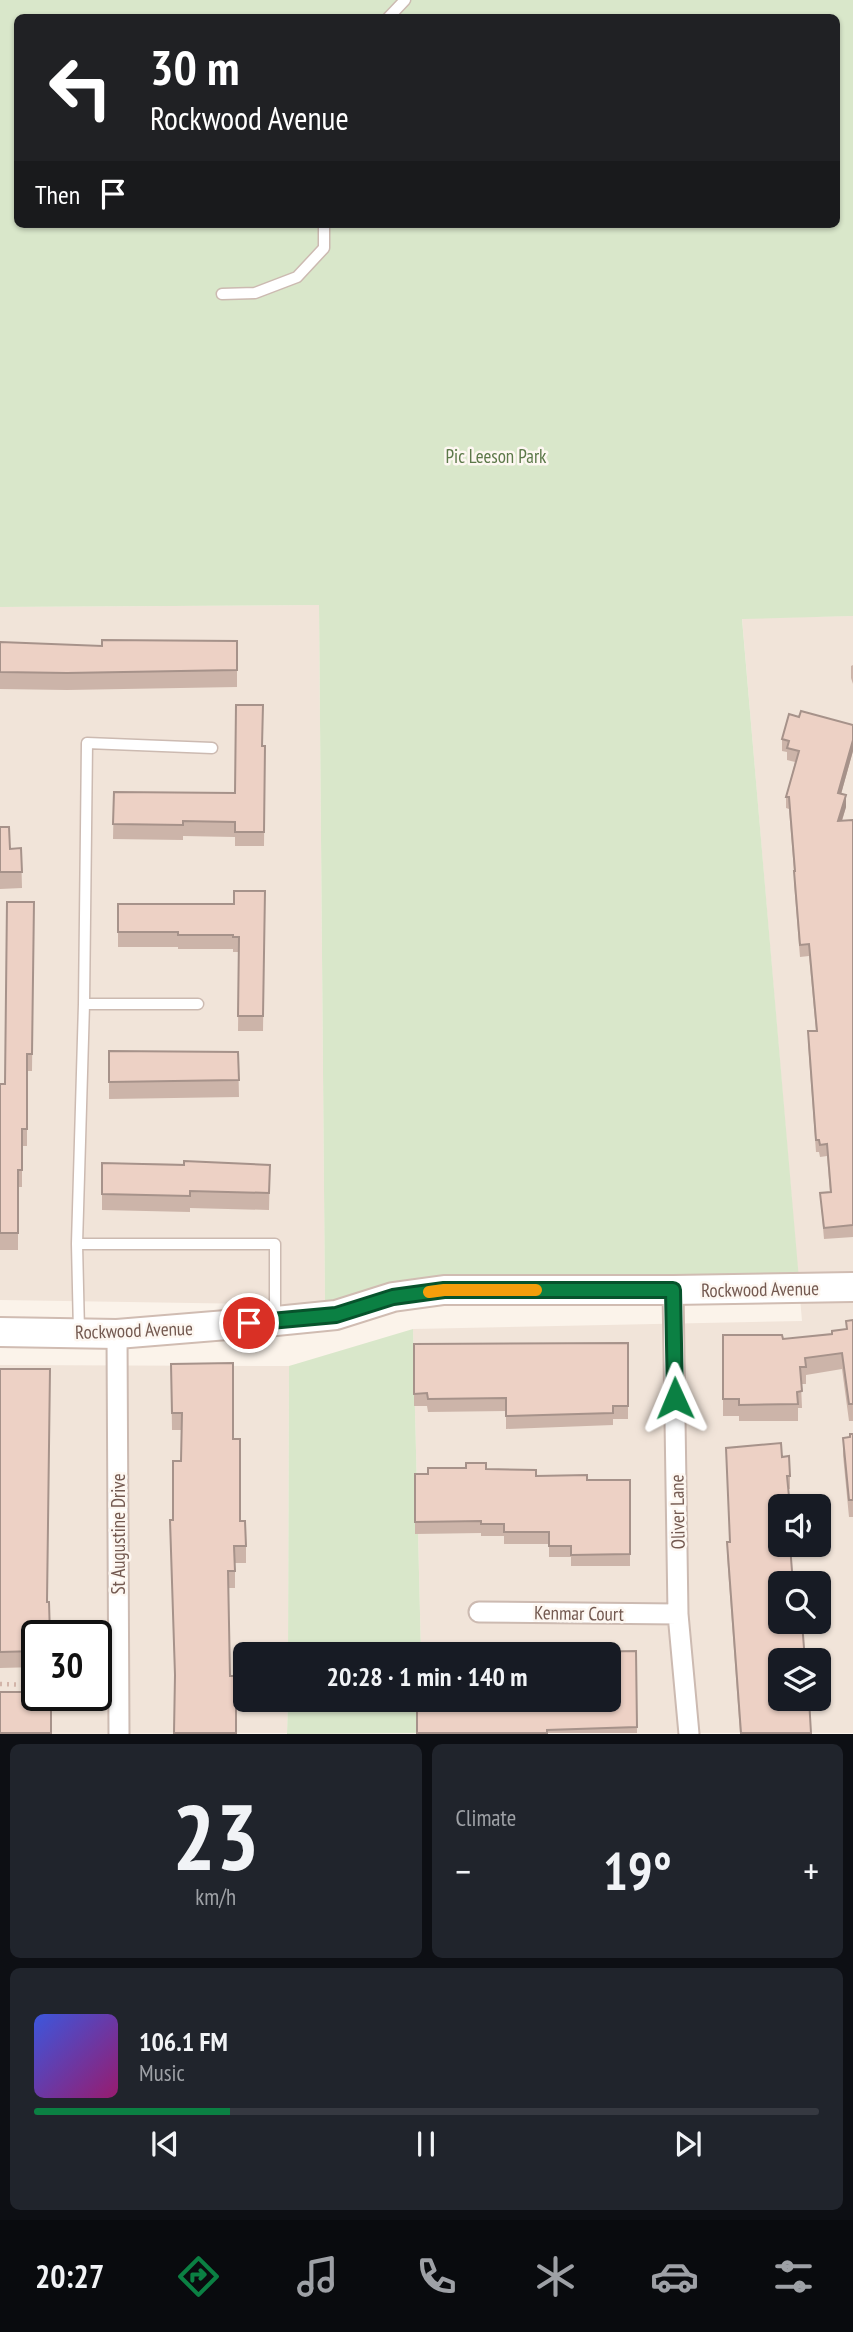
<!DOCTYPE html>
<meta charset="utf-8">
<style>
body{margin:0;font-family:"PT Sans Narrow",sans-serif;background:#20242c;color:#f1f3f6;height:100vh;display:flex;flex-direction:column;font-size:26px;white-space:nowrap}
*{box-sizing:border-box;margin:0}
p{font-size:23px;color:#9ea1a6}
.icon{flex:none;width:38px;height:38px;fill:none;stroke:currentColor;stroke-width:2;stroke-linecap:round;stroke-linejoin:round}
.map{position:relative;height:1734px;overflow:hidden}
.panel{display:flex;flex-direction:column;gap:10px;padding:10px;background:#0d0f14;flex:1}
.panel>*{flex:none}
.banner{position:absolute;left:14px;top:14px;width:826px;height:214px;border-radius:10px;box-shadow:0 2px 5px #0004;background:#202124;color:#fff;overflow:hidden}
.fabs{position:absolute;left:768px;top:1494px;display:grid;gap:14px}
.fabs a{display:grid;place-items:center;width:63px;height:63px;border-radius:10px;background:#171b24;box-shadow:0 2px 5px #0004;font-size:35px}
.speed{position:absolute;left:21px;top:1620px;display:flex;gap:14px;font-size:35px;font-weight:700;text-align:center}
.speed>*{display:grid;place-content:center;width:91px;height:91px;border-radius:50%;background:#171b24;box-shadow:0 2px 5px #0004;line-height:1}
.speed .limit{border:4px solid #111;border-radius:10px;background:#fff;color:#111}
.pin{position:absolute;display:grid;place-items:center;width:60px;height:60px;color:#fff;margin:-30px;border:4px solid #fff;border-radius:50%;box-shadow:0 2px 7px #0007}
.me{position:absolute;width:77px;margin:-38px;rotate:359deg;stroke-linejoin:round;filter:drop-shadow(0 0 5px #0008)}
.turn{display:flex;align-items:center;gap:24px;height:147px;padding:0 21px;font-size:32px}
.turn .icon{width:91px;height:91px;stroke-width:2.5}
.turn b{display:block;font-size:49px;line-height:60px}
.then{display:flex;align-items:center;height:66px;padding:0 21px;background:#0003;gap:14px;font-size:26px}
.big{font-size:52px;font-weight:700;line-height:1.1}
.panel .card{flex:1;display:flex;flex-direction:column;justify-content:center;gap:10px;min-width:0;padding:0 24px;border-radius:10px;background:#20242c}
.panel .dial{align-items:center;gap:0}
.dial b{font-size:91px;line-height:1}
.song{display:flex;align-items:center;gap:21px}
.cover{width:84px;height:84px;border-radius:10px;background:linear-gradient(135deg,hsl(230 70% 55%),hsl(320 70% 35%))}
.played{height:7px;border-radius:4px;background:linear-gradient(90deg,#0b8043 25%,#363941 25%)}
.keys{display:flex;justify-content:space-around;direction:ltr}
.heat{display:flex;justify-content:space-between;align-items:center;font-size:38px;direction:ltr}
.panel .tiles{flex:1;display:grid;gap:10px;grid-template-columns:1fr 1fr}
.card:last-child{grid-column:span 2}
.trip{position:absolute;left:233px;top:1642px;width:388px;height:70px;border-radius:10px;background:#171b24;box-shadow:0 2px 5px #0004;font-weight:700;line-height:70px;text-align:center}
.menu{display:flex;height:112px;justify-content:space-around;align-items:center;background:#090b0e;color:#9ea1a6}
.menu .icon{width:49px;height:49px}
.menu .current{color:#0b8043}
.menu b{font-size:32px;color:#f1f3f6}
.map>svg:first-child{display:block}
</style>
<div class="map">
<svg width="853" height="1734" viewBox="0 0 853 1734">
<rect width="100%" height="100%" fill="#fbf3ea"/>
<path fill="#f1e4d9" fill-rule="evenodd" d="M319,605L325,1305L0,1300V607Z
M853,616V1733H423L609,1699V1654H421L413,1329L802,1321L742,618ZM780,1507H819V1545H780ZM780,1584H819V1622H780ZM780,1661H819V1699H780Z
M0,1365L289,1366L288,1654H245V1699H288L287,1733L0,1734ZM37,1636H96V1696H37Z"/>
<path fill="#d9e7ca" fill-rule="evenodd" d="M0,0H853V616L742,619L800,1291L325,1305L319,605L0,607ZM18,18H836V224H18Z
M413,1329L421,1654H288L289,1366Z
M288,1699H422L423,1733L287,1734Z"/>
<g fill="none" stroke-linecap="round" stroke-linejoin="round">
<g stroke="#ccbab1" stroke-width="13">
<path id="lane" d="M388,18L405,0
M222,294L255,293L297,277L324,248V224
M84,1004H198
M77,1244L84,1004L87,743L212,748
M79,1332L77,1244H275V1317"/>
</g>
<g stroke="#ccbab1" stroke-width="23">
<path id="street" d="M673,1290L678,1614L689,1734
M117,1334L119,1734
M479,1612L678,1614"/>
</g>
<g stroke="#d0bcb2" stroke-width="32">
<path id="secondary" d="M0,1332L117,1334L276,1321L336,1315L393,1297L444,1290H673L853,1287"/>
</g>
<path stroke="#d2b4a8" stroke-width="4.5" stroke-dasharray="2 5" stroke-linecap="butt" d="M0,1684L37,1685"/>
<use href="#lane" stroke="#fff" stroke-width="10"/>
<use href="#street" stroke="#fff" stroke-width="19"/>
<use href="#secondary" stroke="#fff" stroke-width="28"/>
</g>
<path fill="#ccb4a9" d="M237,641V687L67,690L0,689V642L102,646Z
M853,665V684L851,678V666Z
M799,717L853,725V751L841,794L846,807L842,821L853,820V1237L824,1239L820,1193L830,1192L827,1156L820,1157L819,1152H816L808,1043V1031H816L809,956L800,957L794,883V871L789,809L786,808V797L795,762L787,760V752L782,751V739Z
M262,746H265L264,846H235V837L183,836V840L113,839L114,792L235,793Z
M0,827L10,849L21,848L22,888L0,889Z
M265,891L263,1031H238L239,952H233V949H178V947H118V904H234Z
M34,902L32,1071H27V1146H22V1187H18V1250H0V1084H5Z
M238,1052L239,1097L109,1099V1082Z
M102,1163L270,1165L269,1210L190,1208V1212L102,1210Z
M853,1320V1421H849L842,1369L806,1375V1384H801L802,1408H798V1421H739V1416H723V1335L783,1339L832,1334L846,1329V1321Z
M628,1343V1419H613V1425L506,1429V1411L428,1412L427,1406H414V1344Z
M171,1364L233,1439L240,1521L246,1546V1563H235V1588H228L175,1687L170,1520H173L181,1461L182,1430H172Z
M0,1369L47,1602L37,1636V1667L0,1668Z
M853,1434V1517H849L843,1455V1438L850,1437Z
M726,1448L782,1457L790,1476V1489H788L780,1507L793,1584L811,1733H740L727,1555V1542H730Z
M415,1474L536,1476L587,1480H630V1566H571V1557H549V1544H504V1536H481V1533L415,1534Z
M636,1651L637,1733H417L609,1699Z"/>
<path fill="#a6928a" d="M853,740V751L838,805V793Z
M846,795V807L838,833V821Z"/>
<path fill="#edd1c5" stroke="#a6928a" stroke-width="2" d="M102,640L237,641V670L67,673L0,672V642L102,646Z
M236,705H263L262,746H265L264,832H235V822L183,821V825L113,824L114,792L235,793Z
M801,711L853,725V740L838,793L846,795L838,821L853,820V1225L824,1228L820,1193L831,1192L827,1144L820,1145L819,1140H816L808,1031H817L809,944L800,945L794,871H795L789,797H786L799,751L787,748L789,741L782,739L789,714L799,717Z
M0,827H9L10,849L21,848L22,872H0Z
M234,891H265L263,1016H238L239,937H233V935H178V932H118V904H234Z
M7,902H34L32,1054H27V1129H22V1170H18V1233H0V1084H5Z
M109,1051L238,1052L239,1080L109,1082Z
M184,1161L270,1165L269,1193L190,1191V1196L102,1194V1163L184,1165Z
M853,1320V1404H849L842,1353L805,1358L806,1367H800L802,1391L797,1392L798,1404L739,1405V1399H723V1335H782L783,1339L832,1334V1331L847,1329L846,1321Z
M628,1343V1406H613V1413L506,1416V1398L428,1399L427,1393L414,1394V1344Z
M233,1363V1439H240V1521H245L246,1546H234L235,1571H228L230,1676H236V1733H174L175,1675L170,1520H173V1461H181L182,1413H172L171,1364Z
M0,1369H50L47,1602H49L50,1636H37V1651L0,1652Z
M850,1434H853V1500H849L843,1438L850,1437Z
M781,1443L782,1457L789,1456L790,1476H787L790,1507H780V1545H790L793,1584H780V1622H802L805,1661H780V1699H809L811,1733H741L727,1542H730L726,1448Z
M466,1463H486V1469L536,1470V1476L587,1475V1480H630V1554L571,1555V1546H549V1532H504V1524H481V1521L415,1522V1474H428V1468H466Z
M636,1651L637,1727L547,1730V1733H417V1699H609V1654H575V1652Z
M0,1692H37V1696H51V1733H0Z"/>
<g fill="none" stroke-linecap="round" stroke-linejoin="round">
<g stroke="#07532c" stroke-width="18">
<path id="route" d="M249,1323L336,1315L393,1297L444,1290H673L675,1398"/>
</g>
<use href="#route" stroke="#0b8043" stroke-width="12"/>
<path stroke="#f59e0b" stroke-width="12" d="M429,1292L444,1290H536"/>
</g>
<g text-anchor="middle" stroke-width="5" stroke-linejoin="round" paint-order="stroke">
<g font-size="19" fill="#5c7849" stroke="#fdf7f1">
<text x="496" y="463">Pic Leeson Park</text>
</g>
<g font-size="19" fill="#735950" stroke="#fdf7f1">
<text transform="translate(760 1289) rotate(-1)" y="7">Rockwood Avenue</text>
<text transform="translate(134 1330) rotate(-2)" y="7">Rockwood Avenue</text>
<text transform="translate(677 1512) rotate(-91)" y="7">Oliver Lane</text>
<text transform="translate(118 1534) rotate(-90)" y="7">St Augustine Drive</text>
<text transform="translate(579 1613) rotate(1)" y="7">Kenmar Court</text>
</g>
</g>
</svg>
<div class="fabs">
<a><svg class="icon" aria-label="sound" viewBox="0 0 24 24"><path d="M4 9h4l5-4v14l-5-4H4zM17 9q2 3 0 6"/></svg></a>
<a><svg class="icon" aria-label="search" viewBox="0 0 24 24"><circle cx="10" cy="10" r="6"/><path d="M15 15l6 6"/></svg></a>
<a><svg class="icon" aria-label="layers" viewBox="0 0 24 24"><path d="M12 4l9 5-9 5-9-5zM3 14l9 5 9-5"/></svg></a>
</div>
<div class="speed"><div class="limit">30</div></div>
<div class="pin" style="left:249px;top:1323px;background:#d93025"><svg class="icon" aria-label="arrive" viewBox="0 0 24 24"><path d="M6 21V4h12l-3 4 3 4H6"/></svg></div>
<svg class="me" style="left:675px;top:1398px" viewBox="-20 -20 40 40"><path d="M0-17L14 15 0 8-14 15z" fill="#0b8043" stroke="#fff" stroke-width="4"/></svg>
<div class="trip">20:28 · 1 min · 140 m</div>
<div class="banner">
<div class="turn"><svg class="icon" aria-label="left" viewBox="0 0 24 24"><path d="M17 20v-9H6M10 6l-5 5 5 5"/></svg><div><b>30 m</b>Rockwood Avenue</div></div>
<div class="then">Then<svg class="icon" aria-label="arrive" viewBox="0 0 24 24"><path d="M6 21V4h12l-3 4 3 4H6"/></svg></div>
</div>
</div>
<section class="panel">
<div class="tiles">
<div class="card dial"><b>23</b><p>km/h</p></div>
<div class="card"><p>Climate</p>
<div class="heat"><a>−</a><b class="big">19°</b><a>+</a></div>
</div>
<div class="card">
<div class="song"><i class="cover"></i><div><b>106.1 FM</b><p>Music</p></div></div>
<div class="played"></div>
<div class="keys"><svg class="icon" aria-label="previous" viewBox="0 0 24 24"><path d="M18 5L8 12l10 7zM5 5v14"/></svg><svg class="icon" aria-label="pause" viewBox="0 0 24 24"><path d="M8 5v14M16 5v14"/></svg><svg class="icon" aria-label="next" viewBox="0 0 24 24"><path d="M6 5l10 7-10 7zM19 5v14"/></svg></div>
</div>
</div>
</section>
<nav class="menu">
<b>20:27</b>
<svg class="icon current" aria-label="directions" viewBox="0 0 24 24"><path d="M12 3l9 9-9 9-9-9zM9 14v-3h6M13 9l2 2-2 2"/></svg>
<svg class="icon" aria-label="music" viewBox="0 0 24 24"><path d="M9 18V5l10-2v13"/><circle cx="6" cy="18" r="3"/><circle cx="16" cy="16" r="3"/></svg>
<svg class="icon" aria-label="phone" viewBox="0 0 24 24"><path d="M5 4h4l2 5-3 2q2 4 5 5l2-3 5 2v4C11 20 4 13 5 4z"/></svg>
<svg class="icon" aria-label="climate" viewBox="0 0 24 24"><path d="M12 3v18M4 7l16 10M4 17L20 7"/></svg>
<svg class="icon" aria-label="car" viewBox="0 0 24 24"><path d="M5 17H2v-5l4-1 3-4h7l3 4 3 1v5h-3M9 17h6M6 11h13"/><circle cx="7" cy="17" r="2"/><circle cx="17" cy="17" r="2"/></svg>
<svg class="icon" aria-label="filters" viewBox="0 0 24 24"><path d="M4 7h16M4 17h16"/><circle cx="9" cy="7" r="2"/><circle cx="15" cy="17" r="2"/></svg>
</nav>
